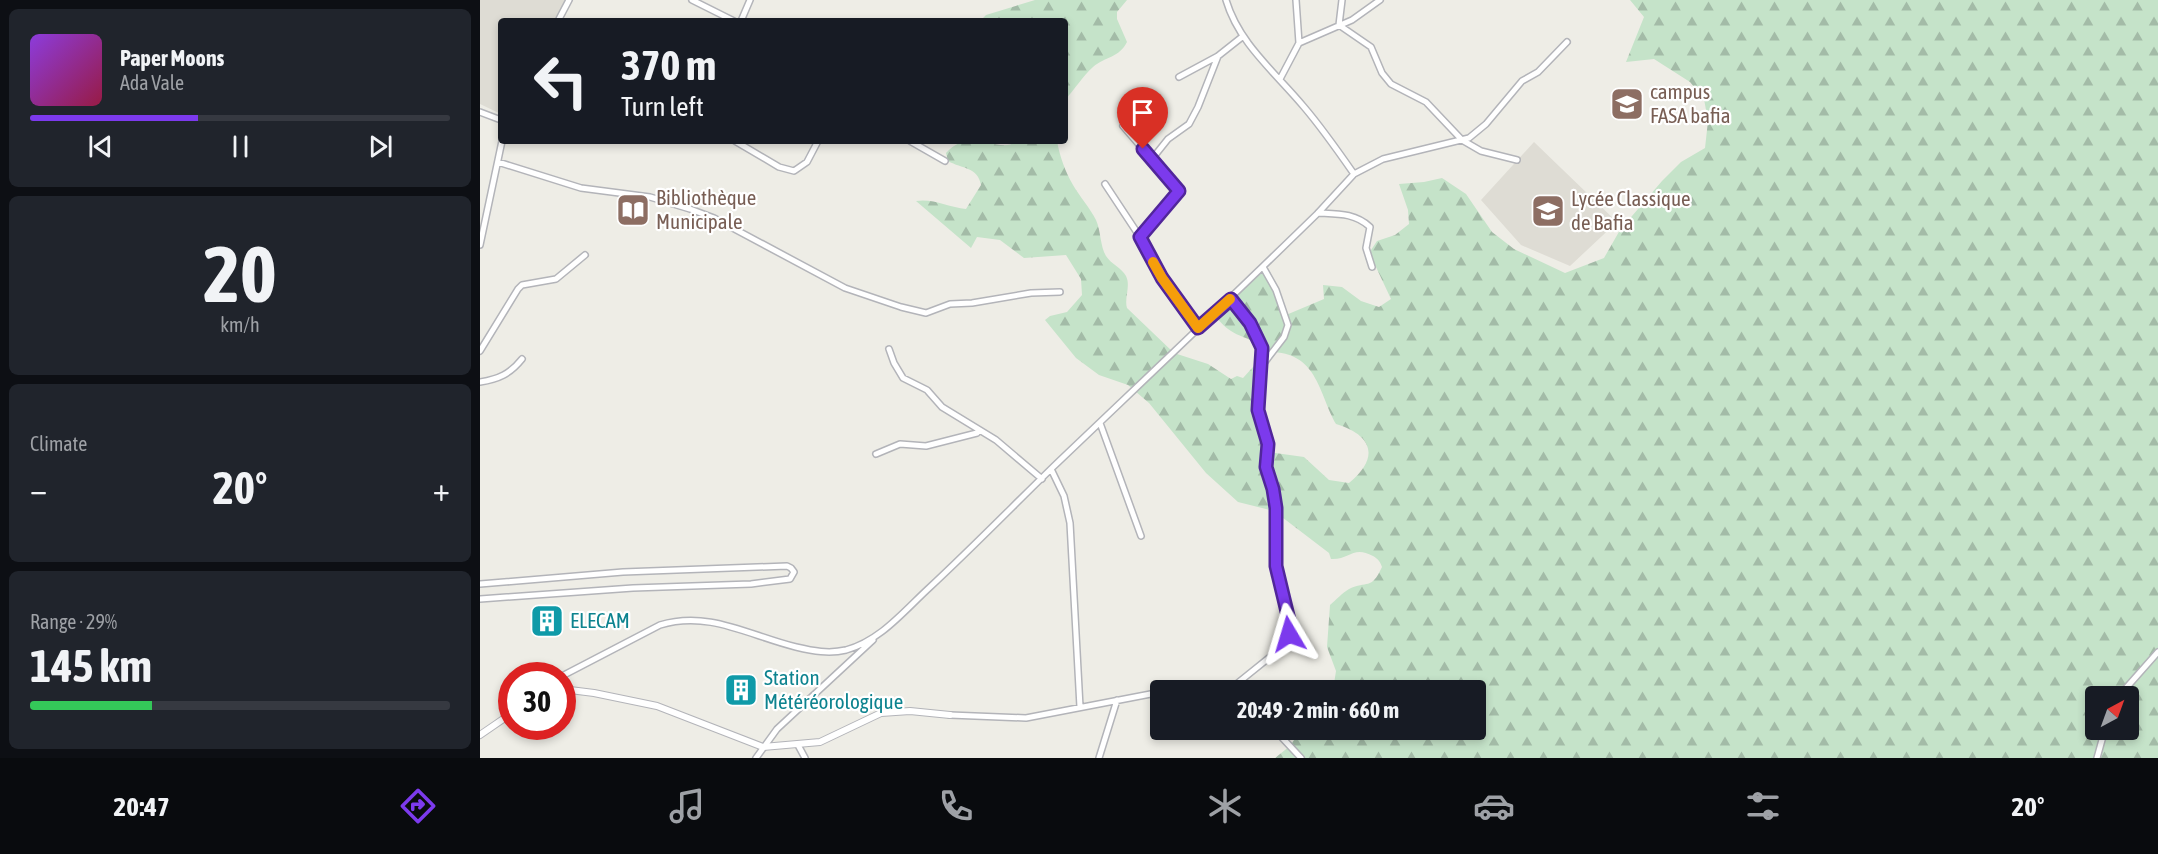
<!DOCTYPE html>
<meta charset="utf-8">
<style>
body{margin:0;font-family:"Asap Condensed",sans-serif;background:#20242c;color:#f1f3f6;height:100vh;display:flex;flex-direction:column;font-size:22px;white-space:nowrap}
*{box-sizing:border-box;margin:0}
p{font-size:20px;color:#9ea1a6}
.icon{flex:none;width:33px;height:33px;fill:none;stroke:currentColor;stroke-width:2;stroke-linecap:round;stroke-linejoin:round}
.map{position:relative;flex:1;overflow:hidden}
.drawer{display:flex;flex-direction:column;gap:9px;padding:9px;background:#0d0f14;width:480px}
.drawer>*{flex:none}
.hud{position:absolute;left:18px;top:18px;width:570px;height:126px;border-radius:6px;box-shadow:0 3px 9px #0003;background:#171b24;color:#f1f3f6;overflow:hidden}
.needle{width:39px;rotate:41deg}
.tools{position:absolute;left:1605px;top:686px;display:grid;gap:12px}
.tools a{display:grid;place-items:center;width:54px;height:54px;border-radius:6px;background:#171b24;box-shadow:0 3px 9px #0003;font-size:30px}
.speed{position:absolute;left:18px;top:662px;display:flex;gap:12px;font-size:30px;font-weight:700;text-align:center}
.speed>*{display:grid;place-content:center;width:78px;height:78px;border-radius:50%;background:#171b24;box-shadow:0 3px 9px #0003;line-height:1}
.speed .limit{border:9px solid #d22;background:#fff;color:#111}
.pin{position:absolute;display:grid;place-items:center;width:51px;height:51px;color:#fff;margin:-62px -26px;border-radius:50% 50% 50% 0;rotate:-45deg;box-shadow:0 0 6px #0007}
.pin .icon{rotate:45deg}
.me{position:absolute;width:66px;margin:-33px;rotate:353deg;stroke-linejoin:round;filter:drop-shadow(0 0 4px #0008)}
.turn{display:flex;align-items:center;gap:21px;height:126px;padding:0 24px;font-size:27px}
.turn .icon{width:78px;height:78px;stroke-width:2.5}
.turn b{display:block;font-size:42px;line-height:51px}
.big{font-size:45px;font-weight:700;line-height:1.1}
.drawer .card{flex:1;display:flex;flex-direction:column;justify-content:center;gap:9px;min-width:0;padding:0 21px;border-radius:9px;background:#20242c}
.drawer .dial{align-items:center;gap:0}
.dial b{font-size:78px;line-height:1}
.song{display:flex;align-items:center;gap:18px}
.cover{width:72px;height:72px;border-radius:9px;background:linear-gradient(135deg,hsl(270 70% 55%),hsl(340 70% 35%))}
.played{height:6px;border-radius:3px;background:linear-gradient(90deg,#7c3aed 40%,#363941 40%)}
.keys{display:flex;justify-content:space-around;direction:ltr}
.heat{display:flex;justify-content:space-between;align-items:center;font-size:33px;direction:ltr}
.charge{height:9px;border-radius:4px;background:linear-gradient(90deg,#34c759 29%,#363941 0)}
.trip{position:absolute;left:670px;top:680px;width:336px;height:60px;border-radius:6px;background:#171b24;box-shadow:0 3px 9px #0003;font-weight:700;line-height:60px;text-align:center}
.tab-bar{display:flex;height:96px;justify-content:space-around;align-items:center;background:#090b0e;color:#9ea1a6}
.tab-bar .icon{width:42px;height:42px}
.tab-bar .on{color:#7c3aed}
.tab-bar b{font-size:27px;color:#f1f3f6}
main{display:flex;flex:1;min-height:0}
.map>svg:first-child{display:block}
</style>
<main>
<section class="drawer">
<div class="card">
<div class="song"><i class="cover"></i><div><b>Paper Moons</b><p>Ada Vale</p></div></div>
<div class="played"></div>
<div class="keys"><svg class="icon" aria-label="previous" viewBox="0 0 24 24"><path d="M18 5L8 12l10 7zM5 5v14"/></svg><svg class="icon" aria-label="pause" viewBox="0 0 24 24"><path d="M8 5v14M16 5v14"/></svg><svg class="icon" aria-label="next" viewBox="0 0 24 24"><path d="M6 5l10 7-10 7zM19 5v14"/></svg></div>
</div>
<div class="card dial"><b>20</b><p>km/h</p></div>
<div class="card"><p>Climate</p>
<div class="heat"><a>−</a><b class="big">20°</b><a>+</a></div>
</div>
<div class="card"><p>Range · 29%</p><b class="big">145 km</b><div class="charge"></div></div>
</section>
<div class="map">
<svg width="1678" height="758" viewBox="0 0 1678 758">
<defs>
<pattern id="forest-firs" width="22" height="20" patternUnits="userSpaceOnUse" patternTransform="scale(1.5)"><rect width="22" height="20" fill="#c5e3c9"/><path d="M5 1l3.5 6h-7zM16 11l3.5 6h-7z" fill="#a3bba7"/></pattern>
</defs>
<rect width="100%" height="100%" fill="#eeede6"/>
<path fill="#dedcd4" d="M0,0H85L74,21H21V114L0,104Z
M1054,142L1137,222L1090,266L1041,245L1001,200Z"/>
<path fill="url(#forest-firs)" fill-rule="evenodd" d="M555,0H647L637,12V19L647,42C639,58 626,56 613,67C603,76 594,90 585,100V21H500L506,15Z
M1150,0H1678V758H795L810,746L821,729H996V690H853L856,671L847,647L850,605C856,600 862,593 869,589C887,580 891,591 902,567C900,561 898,559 893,556C873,545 870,560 851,559L849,553L794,511L758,502L726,473L669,403L648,385L619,375L596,358L565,320L570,316L587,312L602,295L601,279L586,255L544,258L520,240L497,237L491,248L436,201C452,198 469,207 486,209L501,185C498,167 482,169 468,161L466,153C491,125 520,156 536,141H577C580,157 585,171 593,185C600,197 610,208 616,220C621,231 620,246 626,256C631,264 642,268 646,276C651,286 644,298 647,308L694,353L728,364L751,379L757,376L763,378L783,356C774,336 767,341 751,331C744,327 739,320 733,314L783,266L806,315L844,299L843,285L862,287L881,301L899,307L911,299L896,267L885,259L897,241L915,235L929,224L928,210L919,184L944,182L962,178L986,194L1012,232L1034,249L1085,273L1124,258L1140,230L1182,181L1201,162L1225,148L1228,121L1224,99L1210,82L1174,59L1146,62L1164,17ZM794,352C838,355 839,394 856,424C893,435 900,458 869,483L849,480L824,457L788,452L779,410L782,366ZM1616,696H1648V729H1616Z"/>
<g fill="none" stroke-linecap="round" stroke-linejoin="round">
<g stroke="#b3b4b9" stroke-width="8">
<path id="minor" d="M212,0L254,21
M816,0L819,43
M862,0L859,25L891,47L902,73L911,84L946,102L982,140L1001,151L1037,160
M78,21L89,0
M261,21L270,0
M699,77L738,56L762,37
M800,79L819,43L872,20L900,0
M0,112L21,120
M643,126L699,191L660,237
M255,141L299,167L314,171L327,162L338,141
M430,141L465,161
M672,159L688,139L709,124L718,107L738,56
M18,162L101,188L170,197L210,209L234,218L365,288L421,307L446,313L470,304L492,303L551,293L580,292
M874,174L903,159L989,138L1006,124L1042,81L1058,72L1087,42
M625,184L660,237L682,278L718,328
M838,213C858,214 875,213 890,227L886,248L892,267
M0,245L22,141
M751,299C766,318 782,336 782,361
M409,349L414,363L423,378L447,390L462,407L516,440L562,479
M0,351L38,289L42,285L76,279L105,255
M0,382C19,379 30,374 42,359
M620,423L661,536
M396,454L420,444L446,446L497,433L499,430
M571,469L584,496L590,523L600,707
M0,584L143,572L307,566L311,568L314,572L310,579L271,584L153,588L0,599
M82,676L180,625C229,610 270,636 316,647C333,651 349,654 366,650C400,641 424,611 449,588C491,549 531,508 572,468C661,383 750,299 838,213L874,174C858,151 842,128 824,107C796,73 759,44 746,0
M749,690L795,653L809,634V620L796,566V508L793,489L786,467L788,444L779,410L778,400L781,367L804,337L808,325L796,290L783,267
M1639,696L1678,652
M470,715L546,718L681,692
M794,729L821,758
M318,745L325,758
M276,758L297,729L393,640
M619,758L637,700
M1617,758L1625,729"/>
</g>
<g stroke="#b3b4b9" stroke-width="8">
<path id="tertiary" d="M82,689L114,693L177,706L283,747L340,742L401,713L430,711L470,715
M0,735L32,713"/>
</g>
<use href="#minor" stroke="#fff" stroke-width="5"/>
<use href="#tertiary" stroke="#fff" stroke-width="6"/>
</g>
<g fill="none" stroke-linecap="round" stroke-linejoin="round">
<g stroke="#51269a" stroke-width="15">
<path id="route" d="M663,149L699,191L660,237L682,278L718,328L751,299L770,323L782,348L778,410L788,444L786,467L793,489L796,508V566L809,620V634"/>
</g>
<use href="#route" stroke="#7c3aed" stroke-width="10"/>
<path stroke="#f59e0b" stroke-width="10" d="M673,262L682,278L718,328L750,299"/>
</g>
<defs>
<g id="university-square" transform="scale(1.725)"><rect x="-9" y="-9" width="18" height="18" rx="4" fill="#8d6e63" stroke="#fff"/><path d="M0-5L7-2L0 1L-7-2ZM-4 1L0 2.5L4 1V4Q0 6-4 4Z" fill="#fff"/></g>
<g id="library-square" transform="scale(1.725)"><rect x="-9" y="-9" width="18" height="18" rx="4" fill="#8d6e63" stroke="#fff"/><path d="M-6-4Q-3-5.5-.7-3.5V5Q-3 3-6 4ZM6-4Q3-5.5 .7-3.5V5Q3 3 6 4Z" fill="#fff"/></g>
<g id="school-square" transform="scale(1.725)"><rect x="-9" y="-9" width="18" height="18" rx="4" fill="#8d6e63" stroke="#fff"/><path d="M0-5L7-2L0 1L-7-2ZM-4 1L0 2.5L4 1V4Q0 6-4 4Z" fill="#fff"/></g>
<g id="building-square" transform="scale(1.725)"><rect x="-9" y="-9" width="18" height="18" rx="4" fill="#0f9aa8" stroke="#fff"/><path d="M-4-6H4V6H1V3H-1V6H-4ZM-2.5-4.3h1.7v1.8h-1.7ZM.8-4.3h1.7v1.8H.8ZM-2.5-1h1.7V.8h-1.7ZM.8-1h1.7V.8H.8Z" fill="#fff"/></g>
</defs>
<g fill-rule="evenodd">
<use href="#university-square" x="1147" y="104"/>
<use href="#library-square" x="153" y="210"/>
<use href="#school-square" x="1068" y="211"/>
<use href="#building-square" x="67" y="621"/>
<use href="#building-square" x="261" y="690"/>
</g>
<g text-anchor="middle" stroke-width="4.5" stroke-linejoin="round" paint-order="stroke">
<g font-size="21" fill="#785e54" stroke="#fff" text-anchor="start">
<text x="1170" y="99">campus<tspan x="1170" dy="24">FASA bafia</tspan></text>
<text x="176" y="205">Bibliothèque<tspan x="176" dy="24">Municipale</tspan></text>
<text x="1091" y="206">Lycée Classique<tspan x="1091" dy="24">de Bafia</tspan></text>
</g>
<g font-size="21" fill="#0d838f" stroke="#fff" text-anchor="start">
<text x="90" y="628">ELECAM</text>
<text x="284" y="685">Station<tspan x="284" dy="24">Météréorologique</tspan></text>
</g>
</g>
</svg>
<div class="tools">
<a><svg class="needle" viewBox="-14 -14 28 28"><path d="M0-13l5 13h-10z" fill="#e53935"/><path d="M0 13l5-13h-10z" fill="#9ea1a6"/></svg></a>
</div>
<div class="speed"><div class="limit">30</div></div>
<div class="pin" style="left:663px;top:149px;background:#d93025"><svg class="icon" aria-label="arrive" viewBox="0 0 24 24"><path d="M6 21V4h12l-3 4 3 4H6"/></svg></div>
<svg class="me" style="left:809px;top:634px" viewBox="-20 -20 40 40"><path d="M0-17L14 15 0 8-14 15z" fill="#7c3aed" stroke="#fff" stroke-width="4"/></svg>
<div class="trip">20:49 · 2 min · 660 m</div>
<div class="hud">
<div class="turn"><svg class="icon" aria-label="left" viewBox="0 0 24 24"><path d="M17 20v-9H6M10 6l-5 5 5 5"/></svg><div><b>370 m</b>Turn left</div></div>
</div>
</div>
</main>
<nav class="tab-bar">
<b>20:47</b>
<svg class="icon on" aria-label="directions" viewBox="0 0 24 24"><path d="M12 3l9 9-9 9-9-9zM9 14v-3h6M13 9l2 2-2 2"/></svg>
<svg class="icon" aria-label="music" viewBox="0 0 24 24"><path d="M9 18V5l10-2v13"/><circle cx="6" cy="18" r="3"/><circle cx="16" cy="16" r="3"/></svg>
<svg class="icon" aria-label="phone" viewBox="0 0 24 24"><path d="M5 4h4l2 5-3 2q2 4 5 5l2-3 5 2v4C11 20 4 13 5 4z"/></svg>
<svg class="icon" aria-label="climate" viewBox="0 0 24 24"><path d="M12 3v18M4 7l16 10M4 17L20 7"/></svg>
<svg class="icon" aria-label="car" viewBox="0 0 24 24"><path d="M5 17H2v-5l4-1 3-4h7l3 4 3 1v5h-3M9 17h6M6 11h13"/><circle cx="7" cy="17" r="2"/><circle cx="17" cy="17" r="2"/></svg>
<svg class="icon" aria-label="filters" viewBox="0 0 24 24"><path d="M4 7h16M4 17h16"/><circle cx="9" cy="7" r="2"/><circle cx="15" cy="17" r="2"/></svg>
<b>20°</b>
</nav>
